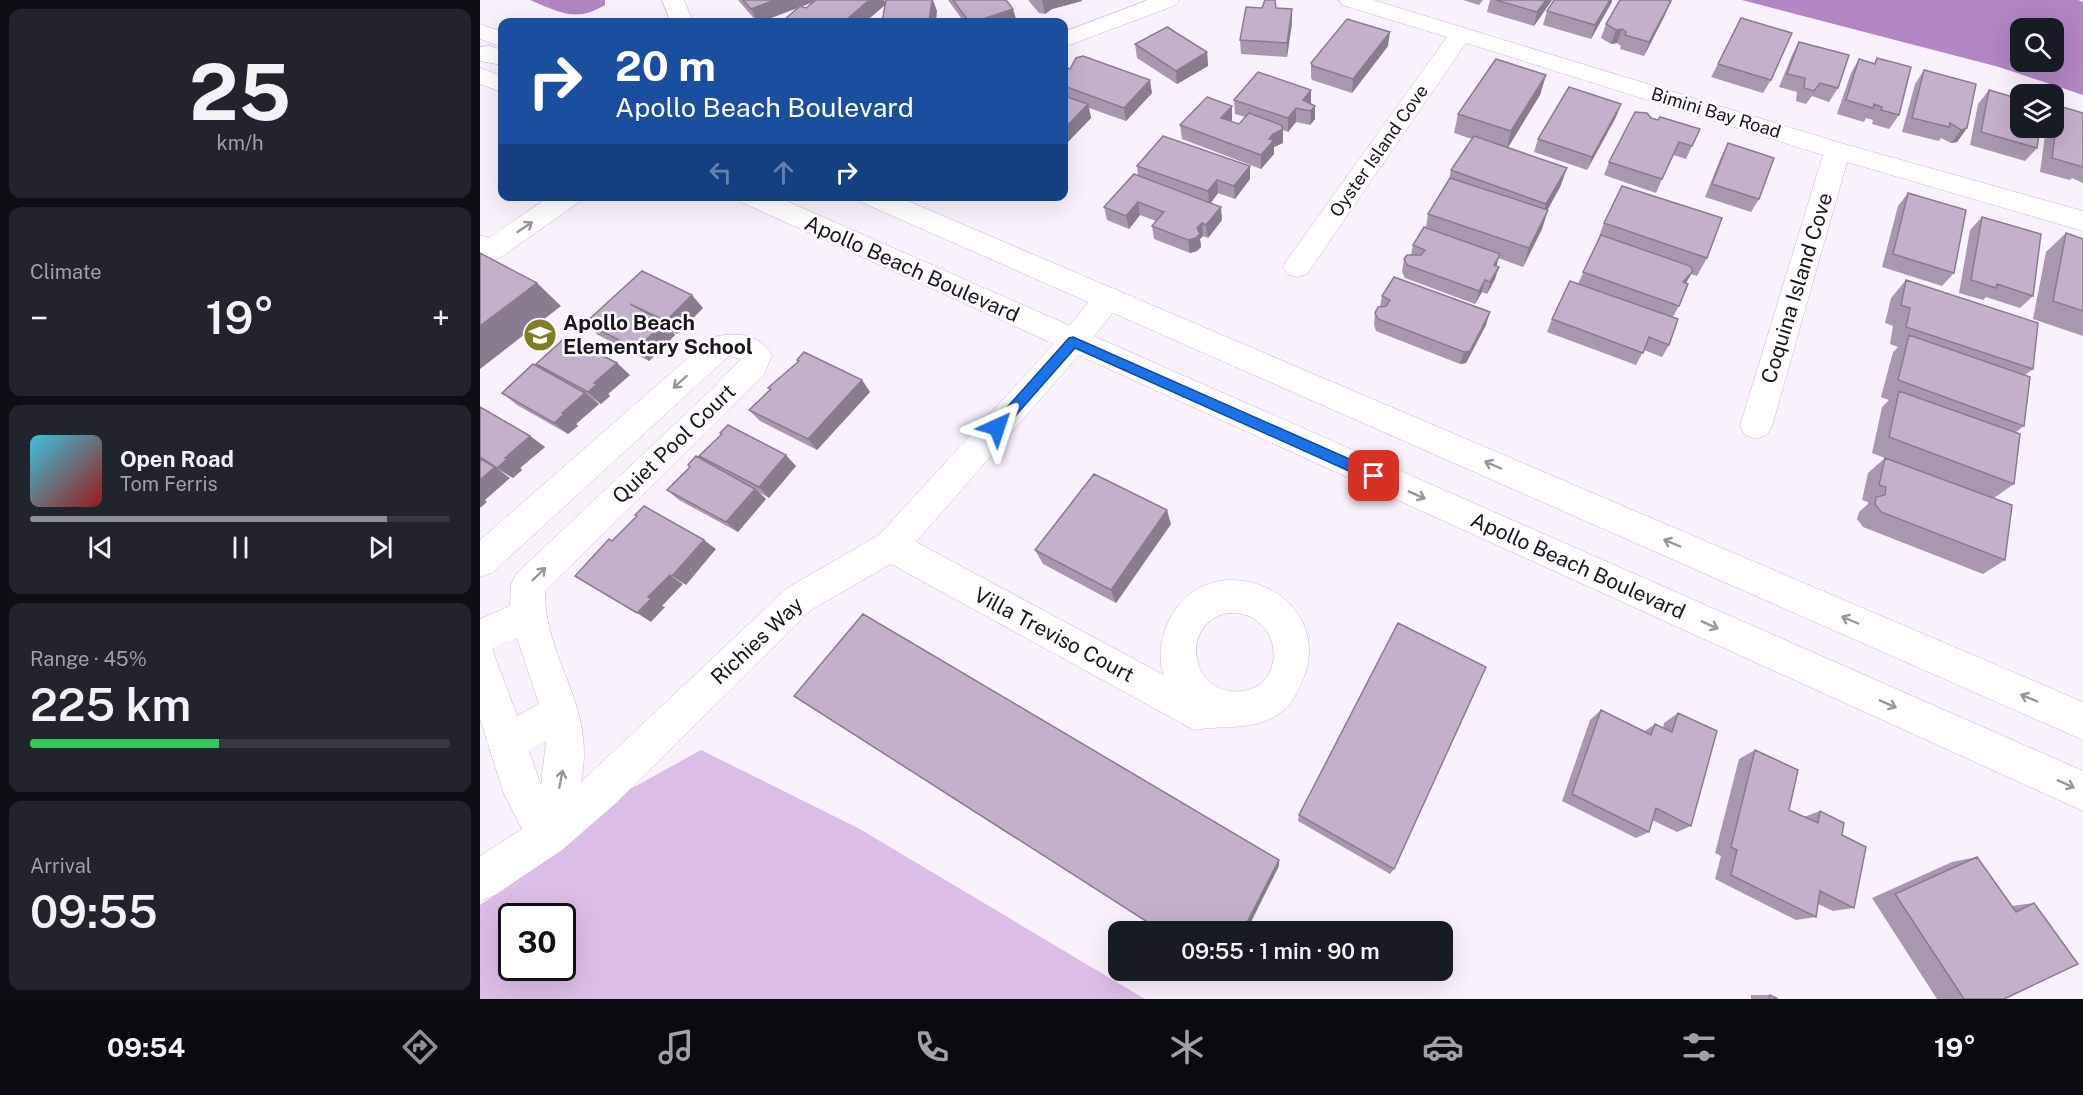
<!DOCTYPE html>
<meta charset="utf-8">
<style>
body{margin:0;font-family:"Public Sans",sans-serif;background:#20242c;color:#f1f3f6;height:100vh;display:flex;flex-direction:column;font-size:22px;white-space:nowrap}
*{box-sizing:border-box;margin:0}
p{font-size:20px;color:#9ea1a6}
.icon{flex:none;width:33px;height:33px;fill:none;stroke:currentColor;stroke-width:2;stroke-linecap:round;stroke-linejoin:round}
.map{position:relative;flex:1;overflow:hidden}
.panel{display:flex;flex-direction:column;gap:9px;padding:9px;background:#0d0f14;width:480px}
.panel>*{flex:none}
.hud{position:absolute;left:18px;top:18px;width:570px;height:183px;border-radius:12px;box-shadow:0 6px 24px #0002;background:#1a4fa0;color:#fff;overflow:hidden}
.fabs{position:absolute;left:1530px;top:18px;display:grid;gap:12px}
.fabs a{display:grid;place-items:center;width:54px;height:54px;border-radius:12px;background:#171b24;box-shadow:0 6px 24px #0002;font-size:30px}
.speed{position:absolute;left:18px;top:903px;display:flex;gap:12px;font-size:30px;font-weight:700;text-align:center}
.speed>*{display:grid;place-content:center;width:78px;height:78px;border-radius:50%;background:#171b24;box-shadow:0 6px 24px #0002;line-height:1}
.speed .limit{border:3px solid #111;border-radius:9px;background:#fff;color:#111}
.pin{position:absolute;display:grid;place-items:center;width:51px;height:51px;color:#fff;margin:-26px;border-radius:12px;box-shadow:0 3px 9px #0006}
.me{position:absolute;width:66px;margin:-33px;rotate:42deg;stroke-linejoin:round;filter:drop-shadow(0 0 4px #0008)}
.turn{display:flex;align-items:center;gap:21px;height:126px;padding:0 18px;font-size:27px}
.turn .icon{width:78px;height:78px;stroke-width:2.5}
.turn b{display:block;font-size:42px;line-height:51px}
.lanes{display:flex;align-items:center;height:57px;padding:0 18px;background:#0003;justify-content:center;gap:30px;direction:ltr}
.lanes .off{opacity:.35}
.big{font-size:45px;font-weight:600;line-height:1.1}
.panel .tile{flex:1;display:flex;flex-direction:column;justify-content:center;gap:9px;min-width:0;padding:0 21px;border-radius:12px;background:#20242c}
.panel .dial{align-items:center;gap:0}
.dial b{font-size:78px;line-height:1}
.song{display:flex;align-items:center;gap:18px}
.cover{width:72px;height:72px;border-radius:9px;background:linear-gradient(135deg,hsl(190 70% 55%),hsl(0 70% 35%))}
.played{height:6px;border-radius:3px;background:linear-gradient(90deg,#8c9099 85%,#363941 85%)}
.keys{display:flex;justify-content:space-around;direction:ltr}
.heat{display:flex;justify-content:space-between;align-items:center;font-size:33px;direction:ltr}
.charge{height:9px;border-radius:4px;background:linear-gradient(90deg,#34c759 45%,#363941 0)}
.trip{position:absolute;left:628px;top:921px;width:345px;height:60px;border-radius:12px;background:#171b24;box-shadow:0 6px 24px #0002;font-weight:600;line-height:60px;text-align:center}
.tab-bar{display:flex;height:96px;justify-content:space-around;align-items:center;background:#090b0e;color:#9ea1a6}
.tab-bar .icon{width:42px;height:42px}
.tab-bar .selected{color:#8c9099}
.tab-bar b{font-size:27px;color:#f1f3f6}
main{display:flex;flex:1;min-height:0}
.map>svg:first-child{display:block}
</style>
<main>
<section class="panel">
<div class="tile dial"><b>25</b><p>km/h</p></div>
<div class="tile"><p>Climate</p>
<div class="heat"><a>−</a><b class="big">19°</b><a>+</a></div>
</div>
<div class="tile">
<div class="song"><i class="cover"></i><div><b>Open Road</b><p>Tom Ferris</p></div></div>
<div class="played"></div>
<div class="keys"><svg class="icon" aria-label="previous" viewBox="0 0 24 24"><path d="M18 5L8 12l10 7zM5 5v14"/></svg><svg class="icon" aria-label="pause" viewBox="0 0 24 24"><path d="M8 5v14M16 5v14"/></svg><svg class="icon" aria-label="next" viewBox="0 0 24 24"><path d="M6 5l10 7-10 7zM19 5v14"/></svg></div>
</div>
<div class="tile"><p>Range · 45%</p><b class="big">225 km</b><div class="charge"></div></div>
<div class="tile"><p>Arrival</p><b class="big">09:55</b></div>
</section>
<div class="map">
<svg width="1603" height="999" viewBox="0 0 1603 999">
<rect width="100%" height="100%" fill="#f9f1fc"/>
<path fill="#dcbde7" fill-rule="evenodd" d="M221,750L378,828L665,999H0V905L73,856L145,792ZM32,916H82V968H32Z"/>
<path fill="#b285c3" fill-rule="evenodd" d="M50,0H125V5C96,23 79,12 50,0Z
M1262,0H1598L1603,2V95L1519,67ZM1540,28H1574V62H1540Z"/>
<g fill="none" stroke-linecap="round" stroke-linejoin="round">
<g stroke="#cbb6d3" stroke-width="1">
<path id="minor" d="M182,0H204L213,22H191Z
M668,0H699L696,5L584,47V32Z
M859,0H893L1364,144L1603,211V231L1367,162L1292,426L1287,435L1276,439L1265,435L1260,426L1343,155L986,43L827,274L817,277L807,274L803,267L807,260L967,37L862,5Z
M10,46L22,50V65L0,61V47Z
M70,196H103L99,202L20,258L10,261L0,258V235L9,238Z
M628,287L638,290L642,298L638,306L603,350L436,542L684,675C676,653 682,629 695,610C741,543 859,598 822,682C816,697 808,709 794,717C767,731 742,725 714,730L411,564L331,610L135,804L82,850L15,895L0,901V856L42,829L24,794L0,719V619L30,606L31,585L36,574L232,389L261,359L249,356L12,573L0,577V540L231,338C252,331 280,333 292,355L284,375L65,591C64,661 117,704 101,782L307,588L399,535L583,334L618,290ZM749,613C801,610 810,684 763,691C708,698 699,620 749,613ZM37,638L59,704L37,716L12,649ZM66,741L61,785L49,751Z"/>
</g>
<g stroke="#cbb6d3" stroke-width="1">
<path id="major" d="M0,24L22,32V47L0,39Z
M0,68L22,76V92L0,84Z
M257,196H295L1603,771V811L261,202Z
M377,196H416L1603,702V740L381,202Z"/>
</g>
<use href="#minor" fill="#fff" fill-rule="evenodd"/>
<use href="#major" fill="#fff" fill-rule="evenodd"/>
</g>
<path fill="#a997af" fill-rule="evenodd" d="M258,0H404L405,3L457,11L405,5L385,22H305L304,20L318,8L280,22H277ZM334,2L326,8L321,7Z
M468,0H526L537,22H484Z
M548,0H601L602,1L572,9L565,14L559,13Z
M983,0H1003L999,5Z
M1010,0H1072L1054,26L1007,12Z
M1074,0H1132L1111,39L1063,25L1067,11Z
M796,8L812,23L807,57L761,54L760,40Z
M1185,15L1164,56L1140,49L1141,46L1137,43L1131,44L1121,38L1126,24Z
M1319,42L1358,88L1349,102L1332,96L1326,104L1316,101L1317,92L1299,87L1312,55Z
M655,44L727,52L728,66L697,84L657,58Z
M908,46L872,93L832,80L831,77V63Z
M1397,58L1419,115L1409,129L1392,124L1393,120L1386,118L1384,122L1357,114L1371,73L1379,59L1394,64Z
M1238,64L1291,80L1283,93L1231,77Z
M584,70L672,93L646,121L609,108L611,118L584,146Z
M1444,70L1487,128L1477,142L1471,143L1461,138L1459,141L1422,132L1435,84Z
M1066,75L1060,95L1027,148L1087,168L1080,187L1068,209L1062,229L1043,267L1018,258L1016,266L1015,279L1007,294L1002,292L995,304L925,278L922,272L924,259L931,255L933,245L946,227L948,214L969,180L971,170L992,139L974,133L978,114Z
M831,90V103L835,119L830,125L816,122L808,132L803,130V143L794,147V154L781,169L702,139L700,125L752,106V120L751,121L759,124L765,117L755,114L754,100Z
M1509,90L1557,148L1545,161L1490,145L1498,104Z
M1141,104L1136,117L1107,170L1054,152L1058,139Z
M1579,106L1603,113V183L1592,178L1590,180L1560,172L1566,128H1574V112Z
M1171,118L1220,129L1206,159L1193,155L1176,193L1124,175L1129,162Z
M1248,143L1279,199L1271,212L1225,197L1241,157Z
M657,166L770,179L755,199L738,193L731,203L742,220L728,238L723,236L720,239L721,247L717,251L710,253L674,239L672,226L676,221L660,215L649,229L627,220L624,207L658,176Z
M1428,193L1474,273L1462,286L1402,267L1418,206Z
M1502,217L1553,296L1540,308L1506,297L1503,300L1479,293L1490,230Z
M1124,223L1227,258L1217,276L1211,274L1206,283L1199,306L1193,317L1189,345L1182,357L1164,350L1156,365L1067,332L1072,319L1098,284L1117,242Z
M1586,233L1603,239V336L1553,319L1566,252Z
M162,271L223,308L197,334L193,332L195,335L169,361L118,335L105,323Z
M1426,280L1553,369L1545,375L1544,426L1536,432L1534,484L1514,498L1525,560L1503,574L1383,527L1377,519L1379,512L1388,504V502L1382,500L1388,473L1405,458L1392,453L1402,407L1409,400L1401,397L1413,352L1418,347L1410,344L1413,326L1405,323L1411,298Z
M902,296L1006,325L986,363L980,364L896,331L894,325L895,313L900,307Z
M317,360L382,380L390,392L337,450L280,421L269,410L290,390L288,388L318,362Z
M56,364L150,375L128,394L130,396L121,404L113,399L119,404L96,424L98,426L88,434L37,405L22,393L62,369Z
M0,407L50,436L65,447L40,468L42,470L33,478L0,459Z
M240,433L316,466L289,498L280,493L286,499L258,532L199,500L187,490L210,467L208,465L225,461L219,456L241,435Z
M691,524L636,603L563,564L555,550Z
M1121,710L1165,731L1175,724L1183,728L1184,723L1198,713L1211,826L1197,832L1172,820L1169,832L1156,838L1082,801L1110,720Z
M1275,750L1309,810L1324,817L1340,811L1362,835L1374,908L1353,911L1338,904L1336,917L1316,920L1235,879L1241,856L1235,853L1259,759Z
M819,815L914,869L910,874L818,821Z
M1497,857L1532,906L1554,903L1524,999H1457L1392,898L1472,862Z
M1271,995H1290L1298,999H1271Z"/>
<path fill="#8a7b8f" d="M295,0H338L280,22H278L271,9Z
M389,0H404L406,4L385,22H364Z
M452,0H453L457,11L456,22H449Z
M562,0H601L602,1L572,9L565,14Z
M1066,0H1072L1054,26L1057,12Z
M1130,0H1132V2L1111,39L1115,25Z
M1191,1L1185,15L1164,56L1169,42Z
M533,9L537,22H494Z
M812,9V23L807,57V43Z
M1142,29L1137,43L1131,44L1136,30Z
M910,32L908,46L872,93L873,79Z
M727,52L728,66L697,84L696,71Z
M1066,75L1060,95L1026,151L1031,131Z
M670,80L672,93L646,121L644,108Z
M831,90V104L823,100Z
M608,104L611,118L584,146V129Z
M1141,104L1136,117L1107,170L1112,157Z
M752,106V120L742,131L741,118Z
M835,106V119L830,125L831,111Z
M816,108V122L808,132V118Z
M1487,128L1477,142L1471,143L1481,130Z
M803,129V143L794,147V154L781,169V155L789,139L793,134Z
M770,166V179L755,199L754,186Z
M1087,168L1080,187L1060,223L1066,204Z
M737,180L738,193L729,205L728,191Z
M658,202L660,215L649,229L646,216Z
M741,207L742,220L728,238L726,225Z
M1068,210L1062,229L1043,267L1049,248Z
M722,223L723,236L720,239L721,247L717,251L710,253L708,240Z
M1020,254L1016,267L1014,265Z
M1019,267L1015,279L1007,294L1010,282Z
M1213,271L1206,283L1203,282Z
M1005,280L1002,292L995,304L999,291Z
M57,283L81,306L0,369V326Z
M212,295L223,308L197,334L186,321Z
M1010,312L1006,325L986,363L980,364L984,352Z
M184,322L195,335L169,361L157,349Z
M137,363L150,375L128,394L130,396L121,404L108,392L114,383Z
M382,380L390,392L337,450L328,439Z
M105,393L119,404L96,424L98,426L88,434L74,423L82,413Z
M50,436L65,447L40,468L42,470L33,478L17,468L25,458Z
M306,455L316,466L289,498L279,487Z
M15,467L30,478L5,500L7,502L0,508V480Z
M275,489L286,499L258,532L246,522Z
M687,510L691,524L636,603L631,590Z
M224,540L236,549L206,585L192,576Z
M190,575L203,584L182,606L185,607L171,622L157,613L168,597Z
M799,860V866L766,932H762Z"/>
<path fill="#c5b0cc" stroke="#8a7b8f" stroke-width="1.5" d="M263,0H295L271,9Z
M336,0H389L364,22H313L304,20L320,6L326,8Z
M406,0H452L449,22H402Z
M473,0H526L533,9L494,22H489Z
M785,0H795L796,8L812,9L807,43L760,40L766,7L782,8Z
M1016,0H1066L1057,12Z
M1074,0H1130L1115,25L1067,11Z
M1140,0H1188L1191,1L1169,42L1145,35L1146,32L1142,29L1136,30L1126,24Z
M1261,18L1312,33L1291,80L1238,64Z
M867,19L910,32L873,79L833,66L831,63Z
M687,27L727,52L696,71L655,44Z
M1319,42L1369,55L1358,88L1340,83L1334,91L1324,88L1325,78L1307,74Z
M603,56L670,80L644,108L584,86V70L586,67L590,69L596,58Z
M1397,58L1431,67L1419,115L1401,110L1402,107L1394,104L1393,108L1366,100L1379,59L1395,64Z
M1016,59L1066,75L1031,131L978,114Z
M1444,70L1496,84L1487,128L1481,130L1470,123L1469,127L1432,118Z
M778,72L831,90L823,100L835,106L831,111L816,108L808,118L754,100Z
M1089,87L1141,104L1112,157L1058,139Z
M1509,90L1540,99V128H1560L1557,148L1501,132Z
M584,96L608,104L584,129Z
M727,97L752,106L741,118L759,124L769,113L801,125L803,129L793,134L789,139L794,140L781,155L700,125Z
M1579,106L1603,113V167L1572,158Z
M1155,112L1167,113L1171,118L1178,120L1180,117L1220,129L1212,146L1199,142L1182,179L1129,162Z
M683,136L770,166L754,186L737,180L728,191L657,166Z
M994,136L1087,168L1066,204L971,170Z
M1248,143L1294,158L1279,199L1232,184Z
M654,174L741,207L726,225L722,223L717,228L720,234L716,238L708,240L672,226L684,212L658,202L646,216L624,207Z
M970,178L1068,210L1049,248L948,214Z
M1142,186L1242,218L1227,258L1124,223Z
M1428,193L1486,210L1474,273L1413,254Z
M1502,217L1561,234L1553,296L1517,284L1516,288L1491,280Z
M944,227L1020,254L1014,265L1019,267L1010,282L1005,280L999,291L927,265L924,259L927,255H941L945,250L933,245Z
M1586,233L1603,239V311L1573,301Z
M1121,235L1210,266L1213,271L1203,282L1208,284L1199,306L1103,272Z
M0,253L57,283L0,326Z
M162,271L212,295L186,321L150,304L184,322L157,349L105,323Z
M914,277L1010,312L990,351L984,352L898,319L895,313L898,307L906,306L910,300L902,296Z
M1426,280L1558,323L1553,369L1426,327L1430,308L1421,305Z
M1090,281L1198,319L1189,345L1169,337L1163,353L1072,319Z
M1429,335L1550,377L1544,426L1418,380Z
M86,337L137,363L114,383L117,384L108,392L56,364Z
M324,352L382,380L328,439L269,410L291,389L288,388L319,361L317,360Z
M53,364L105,393L82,413L84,414L74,423L22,393Z
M1419,391L1540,434L1534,484L1409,437Z
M0,407L50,436L25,458L27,459L17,468L0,457Z
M248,425L306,455L279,487L219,456L242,434L240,433Z
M216,456L275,489L246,522L187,490L210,467L208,465Z
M1405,458L1532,505L1525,560L1401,512L1395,504L1396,497L1405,495L1406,487L1399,485Z
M0,459L15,467L0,480Z
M614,474L687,510L631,590L555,550Z
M164,506L224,540L192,576L190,575L168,597L171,599L157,613L95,576L129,539L132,541L157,516L155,515Z
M383,614L799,860L762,932H683L314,696Z
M918,623L1006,667L914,869L819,815Z
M1121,710L1171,735L1175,724L1192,732L1198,713L1237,731L1211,826L1176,808L1169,832L1092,794Z
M1275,750L1318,770L1309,810L1338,823L1340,811L1364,823L1362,835L1386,847L1374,908L1340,891L1336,917L1251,875L1257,850L1251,847Z
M1497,857L1536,912L1554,903L1598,964L1524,999H1484L1415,894Z
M1290,995L1298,999H1289Z"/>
<defs><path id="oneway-shaft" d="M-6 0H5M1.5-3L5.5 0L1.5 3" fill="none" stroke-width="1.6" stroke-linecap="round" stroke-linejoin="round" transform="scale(1.5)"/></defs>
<g stroke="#99959a">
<use href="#oneway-shaft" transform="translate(45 227) rotate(-34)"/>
<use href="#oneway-shaft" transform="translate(200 382) rotate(138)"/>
<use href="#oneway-shaft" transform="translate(1013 465) rotate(-157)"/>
<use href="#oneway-shaft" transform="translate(937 495) rotate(24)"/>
<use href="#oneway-shaft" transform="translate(1192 543) rotate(-157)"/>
<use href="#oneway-shaft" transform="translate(59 574) rotate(-44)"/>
<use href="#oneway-shaft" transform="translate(1370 620) rotate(-157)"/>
<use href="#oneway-shaft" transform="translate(1230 625) rotate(24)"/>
<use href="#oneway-shaft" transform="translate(1549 698) rotate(-157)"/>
<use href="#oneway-shaft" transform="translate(1408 704) rotate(24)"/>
<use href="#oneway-shaft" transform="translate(81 779) rotate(-79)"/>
<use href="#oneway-shaft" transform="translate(1586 784) rotate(24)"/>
</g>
<path fill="#1a73e8" stroke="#114b97" stroke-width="1.5" d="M593,337L899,472L901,476L894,481L889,480L595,348L522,431H513V423L589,338Z"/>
<defs>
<g id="school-disc" transform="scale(1.725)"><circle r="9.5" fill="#817d25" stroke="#fff"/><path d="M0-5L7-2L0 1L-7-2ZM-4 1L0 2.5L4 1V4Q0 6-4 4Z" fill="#fff"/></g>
</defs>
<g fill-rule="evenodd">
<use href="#school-disc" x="60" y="335"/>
</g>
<g text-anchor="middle" stroke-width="5" stroke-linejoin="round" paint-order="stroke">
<g font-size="18" fill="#1c141e" stroke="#fff">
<text transform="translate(1236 113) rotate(17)" y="6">Bimini Bay Road</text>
<text transform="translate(899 151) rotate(-55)" y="6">Oyster Island Cove</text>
</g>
<g font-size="21" fill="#1c141e" stroke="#fff">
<text transform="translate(432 269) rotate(24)" y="7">Apollo Beach Boulevard</text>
<text transform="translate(1317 288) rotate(-73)" y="7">Coquina Island Cove</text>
<text transform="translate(194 444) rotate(-44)" y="7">Quiet Pool Court</text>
<text transform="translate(1098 566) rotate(24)" y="7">Apollo Beach Boulevard</text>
<text transform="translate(574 635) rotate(28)" y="7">Villa Treviso Court</text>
<text transform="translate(277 641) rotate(-43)" y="7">Richies Way</text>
</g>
<g font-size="21" font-weight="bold" fill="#1c141e" stroke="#fff" text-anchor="start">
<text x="83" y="330">Apollo Beach<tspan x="83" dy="24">Elementary School</tspan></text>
</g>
</g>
</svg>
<div class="fabs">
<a><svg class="icon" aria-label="search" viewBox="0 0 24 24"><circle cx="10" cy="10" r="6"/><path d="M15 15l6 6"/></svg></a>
<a><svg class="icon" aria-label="layers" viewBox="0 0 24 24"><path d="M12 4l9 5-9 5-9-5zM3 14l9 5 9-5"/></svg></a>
</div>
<div class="speed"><div class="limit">30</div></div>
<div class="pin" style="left:894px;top:476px;background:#d93025"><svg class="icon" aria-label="arrive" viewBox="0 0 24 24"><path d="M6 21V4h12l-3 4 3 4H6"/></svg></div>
<svg class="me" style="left:517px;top:427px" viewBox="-20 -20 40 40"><path d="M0-17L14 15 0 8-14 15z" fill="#1a73e8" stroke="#fff" stroke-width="4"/></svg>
<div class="trip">09:55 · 1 min · 90 m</div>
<div class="hud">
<div class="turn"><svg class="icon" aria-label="right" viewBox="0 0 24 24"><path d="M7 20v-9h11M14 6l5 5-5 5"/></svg><div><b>20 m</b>Apollo Beach Boulevard</div></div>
<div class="lanes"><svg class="icon off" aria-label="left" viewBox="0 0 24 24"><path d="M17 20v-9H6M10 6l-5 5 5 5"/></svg><svg class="icon off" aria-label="ahead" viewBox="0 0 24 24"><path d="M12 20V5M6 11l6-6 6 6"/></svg><svg class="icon" aria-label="right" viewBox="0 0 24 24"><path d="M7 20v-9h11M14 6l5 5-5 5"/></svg></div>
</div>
</div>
</main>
<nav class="tab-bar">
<b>09:54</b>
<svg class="icon selected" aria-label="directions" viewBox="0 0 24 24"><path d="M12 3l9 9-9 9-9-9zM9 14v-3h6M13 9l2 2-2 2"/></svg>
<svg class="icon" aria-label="music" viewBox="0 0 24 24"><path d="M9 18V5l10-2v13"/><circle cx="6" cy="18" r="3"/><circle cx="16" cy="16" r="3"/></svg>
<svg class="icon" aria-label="phone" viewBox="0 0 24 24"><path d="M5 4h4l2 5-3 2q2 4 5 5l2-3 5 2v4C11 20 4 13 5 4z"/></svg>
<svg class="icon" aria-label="climate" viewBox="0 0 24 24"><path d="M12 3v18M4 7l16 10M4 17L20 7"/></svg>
<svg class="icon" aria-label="car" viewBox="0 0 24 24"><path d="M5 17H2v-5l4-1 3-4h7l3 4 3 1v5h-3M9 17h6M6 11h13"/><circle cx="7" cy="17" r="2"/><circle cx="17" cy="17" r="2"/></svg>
<svg class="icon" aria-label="filters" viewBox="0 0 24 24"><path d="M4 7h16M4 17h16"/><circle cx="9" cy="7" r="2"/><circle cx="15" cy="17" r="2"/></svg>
<b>19°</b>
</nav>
